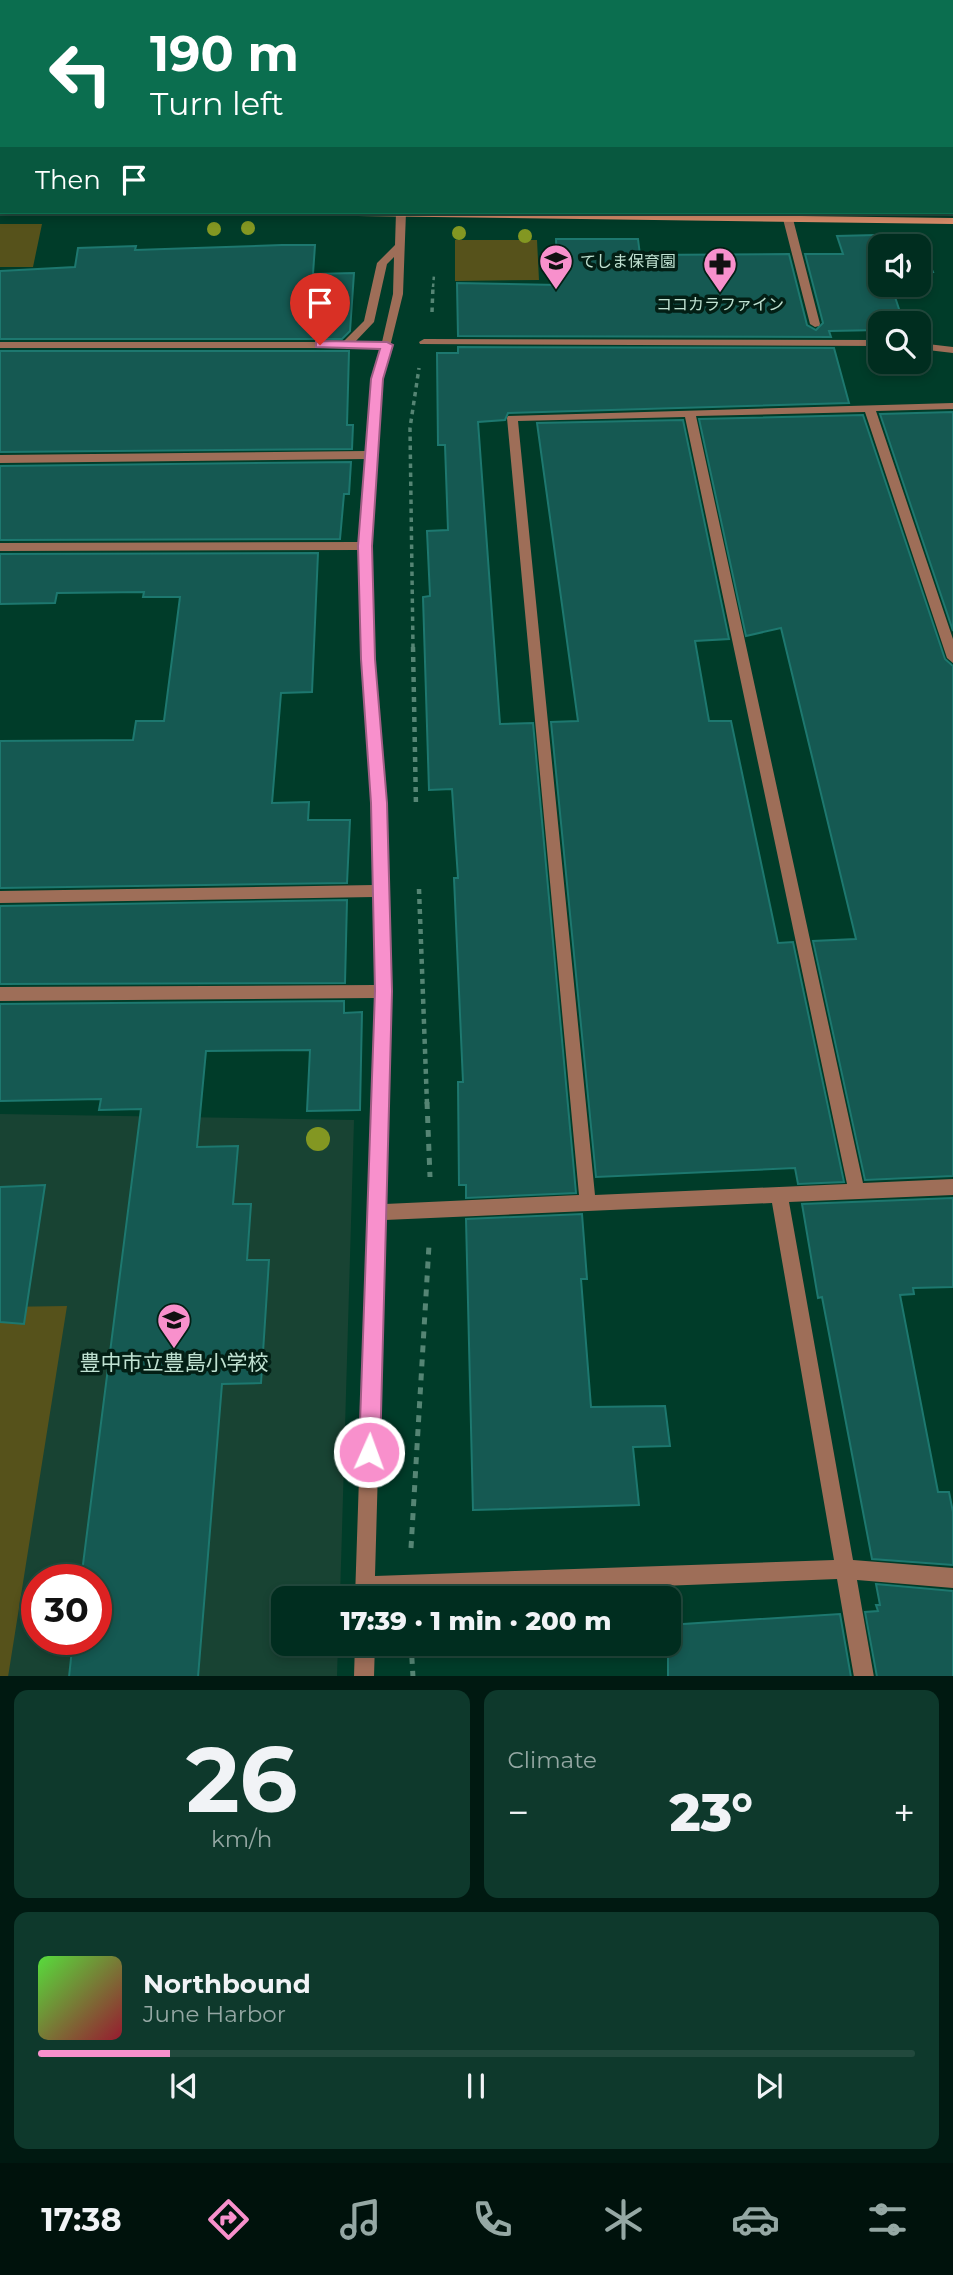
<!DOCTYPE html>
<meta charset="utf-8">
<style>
body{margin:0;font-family:Montserrat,"Noto Sans JP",sans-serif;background:#0e392c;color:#f1f3f6;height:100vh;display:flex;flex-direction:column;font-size:26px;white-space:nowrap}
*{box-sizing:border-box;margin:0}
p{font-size:23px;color:#95a8a4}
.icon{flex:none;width:38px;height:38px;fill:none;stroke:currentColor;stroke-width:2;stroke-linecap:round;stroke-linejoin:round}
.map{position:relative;height:1676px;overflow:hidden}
.side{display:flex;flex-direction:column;gap:14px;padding:14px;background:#001911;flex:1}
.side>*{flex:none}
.guide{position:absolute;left:0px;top:0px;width:954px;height:214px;box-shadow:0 4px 10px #0003,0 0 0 2px #22493d;background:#0b6e4f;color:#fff;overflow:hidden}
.tools{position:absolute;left:868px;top:234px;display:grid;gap:14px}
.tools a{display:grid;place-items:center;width:63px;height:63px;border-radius:14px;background:#002d1f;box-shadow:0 4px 10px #0003,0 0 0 2px #22493d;font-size:35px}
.speed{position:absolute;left:21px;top:1564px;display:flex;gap:14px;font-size:35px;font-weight:700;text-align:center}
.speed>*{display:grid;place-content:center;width:91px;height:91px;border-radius:50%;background:#002d1f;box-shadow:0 4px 10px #0003,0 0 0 2px #22493d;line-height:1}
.speed .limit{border:10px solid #d22;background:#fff;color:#111}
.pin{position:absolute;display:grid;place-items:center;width:60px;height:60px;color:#fff;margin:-72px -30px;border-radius:50% 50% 50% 0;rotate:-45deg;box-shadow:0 0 7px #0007}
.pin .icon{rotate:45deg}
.me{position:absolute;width:77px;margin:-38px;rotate:2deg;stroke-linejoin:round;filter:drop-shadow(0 0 5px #0008)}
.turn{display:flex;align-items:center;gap:24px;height:147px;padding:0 35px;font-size:32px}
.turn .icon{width:91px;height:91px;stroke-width:2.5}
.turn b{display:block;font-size:49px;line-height:60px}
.then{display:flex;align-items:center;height:66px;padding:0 35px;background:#0003;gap:14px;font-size:26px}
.big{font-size:52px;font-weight:800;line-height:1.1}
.side .tile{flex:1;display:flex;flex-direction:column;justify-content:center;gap:10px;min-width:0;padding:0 24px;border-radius:14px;background:#0e392c}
.side .dial{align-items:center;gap:0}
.dial b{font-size:91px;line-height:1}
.song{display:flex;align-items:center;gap:21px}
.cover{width:84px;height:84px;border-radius:10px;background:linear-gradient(135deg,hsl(110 70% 55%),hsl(350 70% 35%))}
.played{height:7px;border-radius:4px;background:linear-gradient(90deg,#f890cc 15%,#22493d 15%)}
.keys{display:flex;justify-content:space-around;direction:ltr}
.heat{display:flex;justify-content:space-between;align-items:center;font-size:38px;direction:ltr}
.side .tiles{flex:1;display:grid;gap:14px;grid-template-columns:1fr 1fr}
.tile:last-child{grid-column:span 2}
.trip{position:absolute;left:271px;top:1586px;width:410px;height:70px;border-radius:14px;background:#002d1f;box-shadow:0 4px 10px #0003,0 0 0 2px #22493d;font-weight:800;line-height:70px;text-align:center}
.dock{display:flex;height:112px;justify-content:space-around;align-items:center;background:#00120c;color:#95a8a4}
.dock .icon{width:49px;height:49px}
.dock .current{color:#f890cc}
.dock b{font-size:32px;color:#f1f3f6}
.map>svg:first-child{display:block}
</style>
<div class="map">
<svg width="953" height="1677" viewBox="0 0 953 1677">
<rect width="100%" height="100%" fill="#003c29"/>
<path fill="#184333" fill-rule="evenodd" d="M0,1114L354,1120L340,1598H284V1643H338L337,1676L0,1677ZM37,1580H96V1640H37Z"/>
<path fill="#56521b" d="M0,224H42L33,267H0Z
M455,240H537L539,280L455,281Z
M67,1306L8,1677L0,1676V1307Z"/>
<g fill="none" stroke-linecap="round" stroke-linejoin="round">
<path fill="#390227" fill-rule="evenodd" d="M419,0H471V2H419Z"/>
</g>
<path fill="#155952" stroke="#1d786f" stroke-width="2" d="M917,234L933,272L919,273V247H880V285H891L904,324H880V330L829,331L831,337L458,336L457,283L558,285L556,239H638L640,255L789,254L807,325L816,330L823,323L805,254H843L837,236Z
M282,245H315L313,274L354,273L350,331L342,339H0V271L75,267L78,248L136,246L135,250Z
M458,347L834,348L849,403L508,413L505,420L478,422L500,724L533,723L576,1193L466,1198V1185H459L458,1082H463L454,878H458L452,789L429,790L423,597L430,596L427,531L448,530L445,445H438L437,353H458Z
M0,351H349L347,425H353L352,449L0,452Z
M953,412V631L880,414Z
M863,415L945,659L953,666V1176L865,1180L813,941L856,939L781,628L746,636L699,419Z
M683,420L729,639L695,641L709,721H731L778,943L793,942L844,1182L798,1184L795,1168L596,1177L551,722L578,721L537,423Z
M351,462L349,494H344L340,539L0,540V466Z
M318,553L312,692L281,693L272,803L309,802L308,820H350L347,883L0,888V741L133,740L136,721H164L180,597H143L144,592L57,593L55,603L0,604V554Z
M347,900L345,983L0,984V906Z
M344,1001V1013L362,1012L360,1110L307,1111L310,1050L206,1051L197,1147L238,1146L233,1204H251L247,1260H269L261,1383L222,1384L198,1677H69L73,1640H96V1580H81L141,1109L99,1110L101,1099L0,1101V1004Z
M45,1185L24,1324L0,1322V1187Z
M953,1198V1287L913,1288L914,1294L900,1295L938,1492H949L953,1512V1565L872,1559L822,1297L818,1298L802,1204Z
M582,1214L587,1279H581L591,1407L665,1406L670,1446L633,1447L639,1505L473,1510L466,1219Z
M876,1584L953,1591V1677H877L865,1612L878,1611L876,1605H880Z
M840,1614L851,1677H668V1625Z"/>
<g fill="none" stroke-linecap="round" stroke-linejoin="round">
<path stroke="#558574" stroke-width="2.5" stroke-dasharray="3.5 3.5" stroke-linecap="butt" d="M433,287L434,275"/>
<path stroke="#558574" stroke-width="3.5" stroke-dasharray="4.5 4.5" stroke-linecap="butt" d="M432,312L433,286
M413,648L410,428L419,368"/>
<path stroke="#558574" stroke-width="4.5" stroke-dasharray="5 5" stroke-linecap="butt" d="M413,647L416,807
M419,889L427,1104"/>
<path stroke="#558574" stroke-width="5" stroke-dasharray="7 7" stroke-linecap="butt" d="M427,1102L430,1177
M411,1548L429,1245
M411,1643L413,1677"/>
<path fill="#9e6e58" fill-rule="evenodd" d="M0,113H2V119H0Z
M788,216L793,219L820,324L819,326L815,327L810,324L783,219Z"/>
<path fill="#9e6e58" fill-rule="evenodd" d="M172,0H180V2H172Z
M270,0H278V2H270Z
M396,0H404L395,2Z
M0,44H2V48H0Z
M952,60H953V66H952Z
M952,131H953V137H952Z
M396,212H406L403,294L382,379L371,546L374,659L386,803L389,891L391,991L385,1204L579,1195L507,418L508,416L953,403V409L876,411L953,639V663L947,658L865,412L696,416L863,1183L953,1179V1195L789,1202L853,1560L953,1568V1588L857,1580L874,1677H854L837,1579L355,1598L375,998L0,1001V987L375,985L374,897L0,903V891L374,885L372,803L362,659L359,550L0,551V543L359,542L366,459L0,463V455L366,451L372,379L381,348H0V342H343L364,321L377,263L395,245ZM394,257L393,294L382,342H355L374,322L387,264ZM685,417L847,1184L595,1195L518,421ZM772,1203L834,1560L375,1576L385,1220Z
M424,339L880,340V346L420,344L419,342Z
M919,343L953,347V353L919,349Z
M355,1643H375L374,1677H354Z"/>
<path fill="#db8e6b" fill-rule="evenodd" d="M865,0H873V2H865Z
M952,178H953V187H952Z
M0,205H2V211H0Z
M277,212H476L953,218V224L282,215Z"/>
</g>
<g fill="#839722">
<circle cx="248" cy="228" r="7"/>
<circle cx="214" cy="229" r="7"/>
<circle cx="459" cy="233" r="7"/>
<circle cx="525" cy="236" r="7"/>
<circle cx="318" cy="1139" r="12"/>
</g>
<path fill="#f890cc" stroke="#a15e85" stroke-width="2" d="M320,341L387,342L393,345L383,379L372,546L375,659L387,803L392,991L380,1452L377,1460L369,1463L362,1460L359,1452L375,991L371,803L361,659L358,546L371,379L380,349L316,347V342Z"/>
<defs>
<g id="school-pin" transform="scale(1.75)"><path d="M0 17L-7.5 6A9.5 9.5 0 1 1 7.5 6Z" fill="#f890cc" stroke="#031f15"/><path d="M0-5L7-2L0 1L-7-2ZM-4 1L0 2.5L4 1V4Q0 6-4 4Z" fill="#111"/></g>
<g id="pharmacy-pin" transform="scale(1.75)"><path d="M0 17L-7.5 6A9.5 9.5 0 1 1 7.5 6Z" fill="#f890cc" stroke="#031f15"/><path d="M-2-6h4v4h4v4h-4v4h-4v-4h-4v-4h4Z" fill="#111"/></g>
</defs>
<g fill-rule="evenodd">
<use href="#school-pin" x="556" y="261"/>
<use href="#pharmacy-pin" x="720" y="264"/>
<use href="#school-pin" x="174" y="1320"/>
</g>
<g text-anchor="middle" stroke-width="7" stroke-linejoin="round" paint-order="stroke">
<g font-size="16" fill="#c0e2d2" stroke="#031f15" text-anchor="start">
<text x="580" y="267">てしま保育園</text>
<text x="720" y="310" text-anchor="middle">ココカラファイン</text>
</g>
<g font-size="21" fill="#c0e2d2" stroke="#031f15">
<text x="174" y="1370">豊中市立豊島小学校</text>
</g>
</g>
</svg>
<div class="tools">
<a><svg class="icon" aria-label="sound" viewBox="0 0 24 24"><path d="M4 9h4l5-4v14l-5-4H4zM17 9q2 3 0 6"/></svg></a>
<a><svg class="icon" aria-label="search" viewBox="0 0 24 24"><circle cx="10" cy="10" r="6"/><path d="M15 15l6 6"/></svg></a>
</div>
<div class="speed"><div class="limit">30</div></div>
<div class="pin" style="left:320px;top:345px;background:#d93025"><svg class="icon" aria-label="arrive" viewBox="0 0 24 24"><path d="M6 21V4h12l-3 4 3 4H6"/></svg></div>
<svg class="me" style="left:369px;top:1452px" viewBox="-20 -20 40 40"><circle r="17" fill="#f890cc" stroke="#fff" stroke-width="3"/><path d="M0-11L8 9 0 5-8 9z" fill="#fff"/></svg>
<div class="trip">17:39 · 1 min · 200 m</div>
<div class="guide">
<div class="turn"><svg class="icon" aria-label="left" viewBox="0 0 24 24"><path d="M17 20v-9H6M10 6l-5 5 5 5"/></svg><div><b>190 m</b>Turn left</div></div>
<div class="then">Then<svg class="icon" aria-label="arrive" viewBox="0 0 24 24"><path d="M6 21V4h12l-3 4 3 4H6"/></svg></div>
</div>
</div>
<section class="side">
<div class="tiles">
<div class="tile dial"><b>26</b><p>km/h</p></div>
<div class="tile"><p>Climate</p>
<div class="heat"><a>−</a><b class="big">23°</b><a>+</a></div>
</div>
<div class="tile">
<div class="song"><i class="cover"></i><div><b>Northbound</b><p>June Harbor</p></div></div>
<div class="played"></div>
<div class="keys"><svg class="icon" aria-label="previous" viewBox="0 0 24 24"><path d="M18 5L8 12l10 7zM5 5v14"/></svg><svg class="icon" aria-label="pause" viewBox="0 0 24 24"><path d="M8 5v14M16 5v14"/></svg><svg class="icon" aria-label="next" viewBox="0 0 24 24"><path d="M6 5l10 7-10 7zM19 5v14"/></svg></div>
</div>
</div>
</section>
<nav class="dock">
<b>17:38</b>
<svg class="icon current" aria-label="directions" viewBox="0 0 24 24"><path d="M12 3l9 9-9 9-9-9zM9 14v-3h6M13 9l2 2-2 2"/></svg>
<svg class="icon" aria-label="music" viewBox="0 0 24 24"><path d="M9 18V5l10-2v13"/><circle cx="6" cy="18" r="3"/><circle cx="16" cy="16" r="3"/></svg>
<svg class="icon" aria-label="phone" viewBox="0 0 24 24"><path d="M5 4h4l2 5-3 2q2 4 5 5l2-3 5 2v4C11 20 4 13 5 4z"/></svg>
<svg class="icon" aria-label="climate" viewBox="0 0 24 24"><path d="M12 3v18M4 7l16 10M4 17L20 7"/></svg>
<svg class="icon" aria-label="car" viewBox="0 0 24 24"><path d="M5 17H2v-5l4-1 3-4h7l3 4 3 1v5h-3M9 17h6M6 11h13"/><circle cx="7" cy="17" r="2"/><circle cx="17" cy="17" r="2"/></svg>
<svg class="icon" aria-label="filters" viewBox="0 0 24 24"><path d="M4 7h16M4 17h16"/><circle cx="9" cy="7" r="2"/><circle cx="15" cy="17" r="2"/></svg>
</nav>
